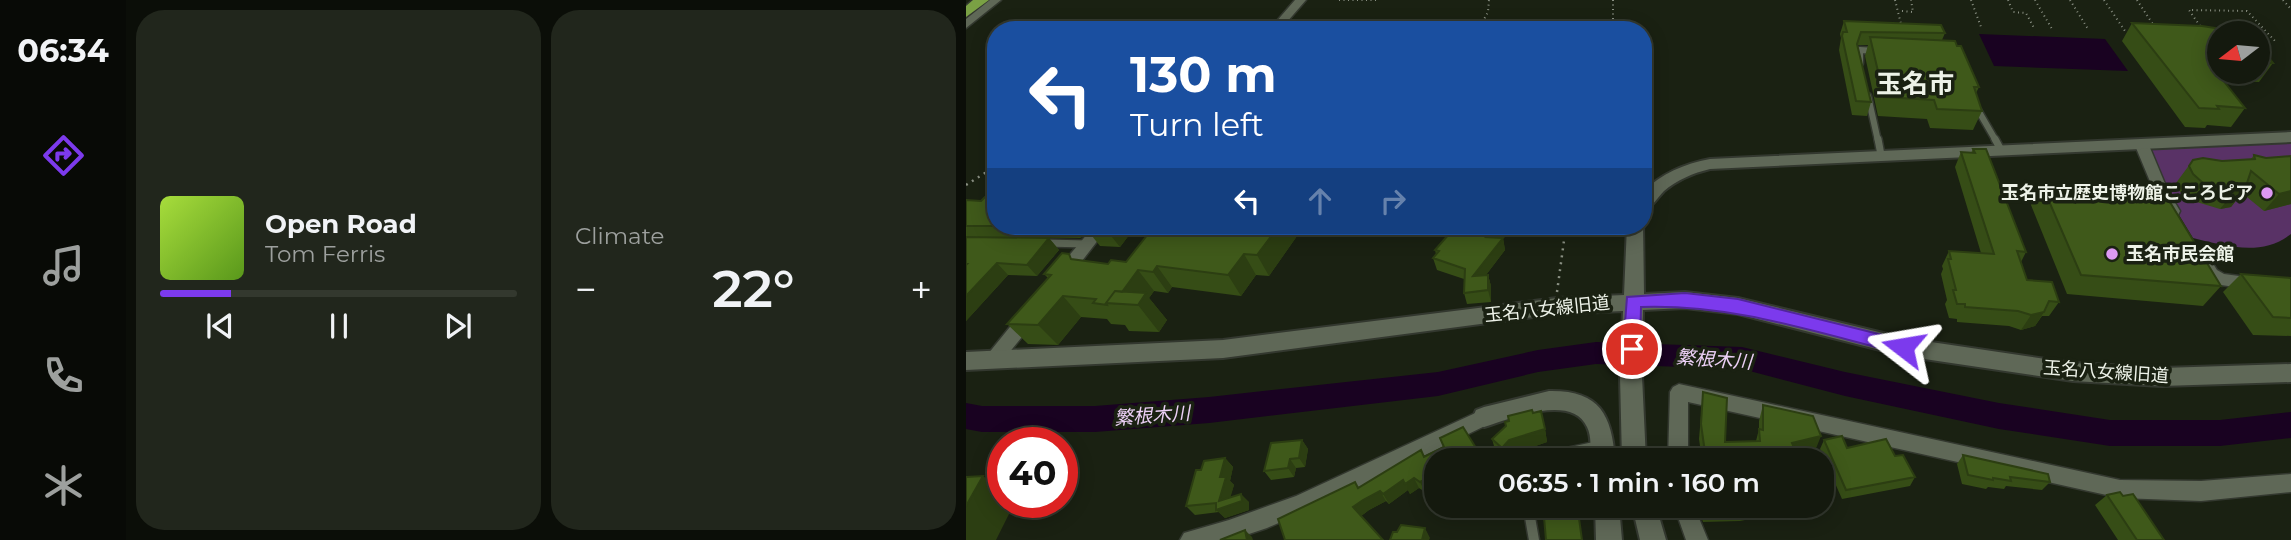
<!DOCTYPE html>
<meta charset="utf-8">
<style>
body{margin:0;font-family:Montserrat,"Noto Sans JP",sans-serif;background:#21261c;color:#f1f3f6;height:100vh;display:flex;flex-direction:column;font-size:26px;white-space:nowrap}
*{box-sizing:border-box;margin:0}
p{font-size:23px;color:#9da09e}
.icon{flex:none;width:38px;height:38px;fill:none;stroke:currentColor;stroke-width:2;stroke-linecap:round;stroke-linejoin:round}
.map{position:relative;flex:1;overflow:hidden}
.details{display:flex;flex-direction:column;gap:10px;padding:10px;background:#0b0e08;width:840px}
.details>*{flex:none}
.hud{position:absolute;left:21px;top:21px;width:665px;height:214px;border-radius:28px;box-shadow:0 4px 18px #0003,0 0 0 2px #33382e;background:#1a4fa0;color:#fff;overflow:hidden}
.needle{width:46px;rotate:254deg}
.tools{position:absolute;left:1241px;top:21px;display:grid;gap:14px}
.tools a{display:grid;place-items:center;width:63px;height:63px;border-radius:50%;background:#14190e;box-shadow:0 4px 18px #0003,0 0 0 2px #33382e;font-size:35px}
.speed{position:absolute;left:21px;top:427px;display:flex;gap:14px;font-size:35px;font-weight:700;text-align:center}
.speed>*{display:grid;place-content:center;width:91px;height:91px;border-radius:50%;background:#14190e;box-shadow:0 4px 18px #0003,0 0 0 2px #33382e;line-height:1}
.speed .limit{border:10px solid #d22;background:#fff;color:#111}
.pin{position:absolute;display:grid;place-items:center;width:60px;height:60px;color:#fff;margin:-30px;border:4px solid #fff;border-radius:50%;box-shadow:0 2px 7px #0007}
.me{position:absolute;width:77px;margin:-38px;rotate:284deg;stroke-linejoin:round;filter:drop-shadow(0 0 5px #0008)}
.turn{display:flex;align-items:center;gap:24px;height:147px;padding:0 28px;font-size:32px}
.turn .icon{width:91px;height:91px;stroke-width:2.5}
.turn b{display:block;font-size:49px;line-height:60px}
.lanes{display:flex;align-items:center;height:66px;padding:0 28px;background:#0003;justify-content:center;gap:35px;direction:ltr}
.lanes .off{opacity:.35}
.big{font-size:52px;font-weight:600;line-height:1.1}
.details .widget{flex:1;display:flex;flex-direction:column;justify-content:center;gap:10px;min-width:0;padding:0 24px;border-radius:28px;background:#21261c}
.song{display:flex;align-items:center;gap:21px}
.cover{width:84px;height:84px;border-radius:10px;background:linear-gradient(135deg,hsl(80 70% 55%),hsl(90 70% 35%))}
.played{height:7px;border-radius:4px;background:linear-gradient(90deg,#7c3aed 20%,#33382e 20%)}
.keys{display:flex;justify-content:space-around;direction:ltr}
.heat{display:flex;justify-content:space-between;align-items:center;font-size:38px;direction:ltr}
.details .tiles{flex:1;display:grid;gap:10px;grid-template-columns:repeat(2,1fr)}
.trip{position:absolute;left:458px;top:448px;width:410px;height:70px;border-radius:28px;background:#14190e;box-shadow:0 4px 18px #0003,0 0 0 2px #33382e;font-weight:600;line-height:70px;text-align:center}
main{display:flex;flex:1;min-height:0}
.tab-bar{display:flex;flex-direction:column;width:126px;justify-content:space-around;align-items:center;background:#080a06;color:#9da09e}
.tab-bar .icon{width:49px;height:49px}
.tab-bar .selected{color:#7c3aed}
.tab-bar b{font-size:32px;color:#f1f3f6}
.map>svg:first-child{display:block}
</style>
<main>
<nav class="tab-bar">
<b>06:34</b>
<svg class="icon selected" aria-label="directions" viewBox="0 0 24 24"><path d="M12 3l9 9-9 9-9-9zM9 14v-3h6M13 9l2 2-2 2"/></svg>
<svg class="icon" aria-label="music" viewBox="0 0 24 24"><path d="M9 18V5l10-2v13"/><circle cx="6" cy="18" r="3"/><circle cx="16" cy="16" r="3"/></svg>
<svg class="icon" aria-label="phone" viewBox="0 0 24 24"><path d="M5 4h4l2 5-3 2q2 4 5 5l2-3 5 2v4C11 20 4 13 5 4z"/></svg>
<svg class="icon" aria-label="climate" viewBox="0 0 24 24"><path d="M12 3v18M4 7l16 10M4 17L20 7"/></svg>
</nav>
<section class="details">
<div class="tiles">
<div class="widget">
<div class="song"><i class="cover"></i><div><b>Open Road</b><p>Tom Ferris</p></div></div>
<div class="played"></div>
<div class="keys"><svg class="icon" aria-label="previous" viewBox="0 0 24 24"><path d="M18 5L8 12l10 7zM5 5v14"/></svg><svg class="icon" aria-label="pause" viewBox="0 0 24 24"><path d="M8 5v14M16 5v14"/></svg><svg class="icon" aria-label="next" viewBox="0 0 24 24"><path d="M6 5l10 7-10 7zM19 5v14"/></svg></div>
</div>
<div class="widget"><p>Climate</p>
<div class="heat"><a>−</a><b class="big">22°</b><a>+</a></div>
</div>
</div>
</section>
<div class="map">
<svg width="1325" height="540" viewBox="0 0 1325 540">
<rect width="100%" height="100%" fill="#1a2112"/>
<path fill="#593266" d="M1325,142V234C1296,257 1260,246 1227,238L1199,192L1180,146Z"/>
<path fill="#190221" d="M1013,34L1139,39L1162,71L1028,66Z"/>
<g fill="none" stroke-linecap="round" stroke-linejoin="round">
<path fill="#190221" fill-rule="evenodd" d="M630,342L776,347L879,372L1033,403L1144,420H1254L1325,412V438L1254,446H1144L1033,429L879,396L776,369L630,364L572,372L472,396L243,423L129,432H16L0,429V403L16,406H129L243,397L472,372L572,350Z"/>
<g stroke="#33382f" stroke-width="9">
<path id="service-far2" d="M894,63V50L910,51
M902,96L912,141
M1012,110L1030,141"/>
</g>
<g stroke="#33382f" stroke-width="10">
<path id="service-far1" d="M912,139L915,155
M1029,139L1035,150
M79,243L121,244"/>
</g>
<g stroke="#33382f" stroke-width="13">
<path id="service" d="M568,460L633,446
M562,506L568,540"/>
</g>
<g stroke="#33382f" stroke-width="3">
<path id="minor" d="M24,0H35L0,28V19Z
M329,0H340L314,30H303Z
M1175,139L1182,143L1202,191L1214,211L1212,215H1202L1188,191L1168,143Z
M128,226H143L102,279H90L88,275L90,271Z
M1238,257L1244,259L1251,270L1258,274L1325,283V295L1248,284L1239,278L1230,263Z
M62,310L68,312L70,317L68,322L34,364L28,366L22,364L19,359L22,354L56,312Z
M713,384L1154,480L1235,481L1325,474V492L1235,501L1154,498L722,402V460H702L704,392L707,387Z
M518,409L525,411L527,417L525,423L381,493L301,528L265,540H214L218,533L263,520L330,496Z
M708,506H728L742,540H720Z"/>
</g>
<g stroke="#33382f" stroke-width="4">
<path id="tertiary" d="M1325,132V142L744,169C727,173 711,180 698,191C691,198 687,207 677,210V192C696,173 718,164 744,159Z
M677,223L678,294L719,292L772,298L938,338L1107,363L1196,368L1325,364V382L1196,386L1107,381L938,356L772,314L719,308L677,310L676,376L680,460H656L654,376L657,311L591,314L257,358L0,370V352L257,340L591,298L658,295L661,226H677Z
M583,391C633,390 646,414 649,460H625C624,449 626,437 621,427C606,393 544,419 518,427L510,424L507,417L510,410L518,407Z
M629,506H653L656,540H630Z
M666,506H690L700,540H674Z"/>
</g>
<g stroke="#33382f" stroke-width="3">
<path id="trunk" d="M7,0H23L0,17V6Z"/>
</g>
<path stroke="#8a9083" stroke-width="2" stroke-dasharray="1 3.5" stroke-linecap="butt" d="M373,0H413
M647,0V30
M929,0L935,24
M1005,0L1015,27
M1042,0L1047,12L1060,13L1068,28
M1069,0L1086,29
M1104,0L1122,29
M1138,0L1159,31
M1171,0L1188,26
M1317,0L1324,8
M936,11L947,12L945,0
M1234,26L1223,10L1281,11L1309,41
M512,30L522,12L523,0"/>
<path stroke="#8a9083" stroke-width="2.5" stroke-dasharray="2 5" stroke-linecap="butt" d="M0,185L30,166
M591,292L600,226"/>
<use href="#service-far2" stroke="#5f6857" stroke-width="6"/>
<use href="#service-far1" stroke="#5f6857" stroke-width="7"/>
<use href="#service" stroke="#5f6857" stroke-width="10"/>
<use href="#minor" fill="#5f6857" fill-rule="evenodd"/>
<use href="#tertiary" fill="#5f6857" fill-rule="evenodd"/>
<use href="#trunk" fill="#7aa144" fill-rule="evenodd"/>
</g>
<path fill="#364d16" d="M878,21L979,33L976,40L1013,87L1010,93L1016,111L1007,130L964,128L961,119L912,116L899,56L902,45H891L905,102L901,116L886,115L873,50L875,38L874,34Z
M1166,23L1253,33V72H1292V44L1307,63L1293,82L1258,81L1279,108L1265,127L1241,125L1239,128L1219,127L1156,41Z
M1007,149L1060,252L1055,262L1061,280L1093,302L1083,316H1076L1069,326L1055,330L1043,326L991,322V319L983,318L979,304L981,300L975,274L977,269L976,266L983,251L1015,253L989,167L995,152L1005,153Z
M1288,155L1300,158L1325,156V204L1298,211L1276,193L1265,207L1254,209L1224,200L1214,192L1210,183L1227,160L1256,161L1285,159Z
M1076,185L1255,286L1237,306L1101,294L1065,205Z
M0,200L15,201L123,226L115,238L33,237L83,238L93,250L71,276L42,275L0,321Z
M126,226H170L154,247L134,246L122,231Z
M338,226L303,276L290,275L275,296L206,287L202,293L188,291L183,298L201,320L193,332L163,331L159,325L145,324L141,319L115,317L92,345L62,344L41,324L82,278L78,274L108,260L142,264L160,262Z
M490,226H533L534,231L530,238H537L539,250L520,275H522L525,286V302L501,304L498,293V279L471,270L467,258L470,254L469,250Z
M1275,274L1325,278V336L1287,335L1257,292Z
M737,392L759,442L790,441L793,429V421L797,405L849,451L831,455L833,460H736L733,439Z
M567,413L579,429L581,442L547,454L540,460H538L530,453L526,439L540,426L543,421Z
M336,440L342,449L339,467L330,468L328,477L305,480L298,471Z
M858,440L881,448L929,456L949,477L944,486L876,499L854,449Z
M510,448L513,459L510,460L474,514L466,488L459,492L453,488L444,494L442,490L423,504L420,501L403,510L395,516L319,540L389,482L392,488L458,457Z
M997,455L1084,482L1076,490L1040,486L1038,489L1022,487L1020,489L996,484L991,464Z
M259,458L267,467L264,481L268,485L264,497L283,502V510L259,518L253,512L229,515L220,506L235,470Z
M1141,495L1157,496L1198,540H1152L1129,505Z
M573,506H626V507L610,508V511L579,525Z
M731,506H841L840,508L774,521L737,522Z"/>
<path fill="#2c3e12" d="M1279,189L1265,207L1254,209L1268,192Z
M1325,191V204L1298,211L1313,194Z
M106,226H123L115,238Z
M147,226H170L154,247L142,232Z
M313,226H338L303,276L291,255Z
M528,226H533L534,231L523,249L520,237Z
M83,238L93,250L71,276L61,265Z
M537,238L539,250L510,288L507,276Z
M278,254L290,275L275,296L262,275Z
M31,263L42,275L0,321V296Z
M191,266L206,287L202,293L187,272Z
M172,270L188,291L183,298L201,320L193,332L172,305L147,304Z
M522,275L525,286V302L522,290Z
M97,296L115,317L92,345L72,325Z
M1078,312L1069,326L1055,330L1065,315Z
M579,429L581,442L547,454L539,460L536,448L543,440Z
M855,436L849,451L821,458L826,443Z
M336,440L342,449L339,467L333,458Z
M510,448L513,459L510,460L507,449Z
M259,458L267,467L264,481L268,485L262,506L275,494L283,502V510L259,518L250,510L253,501L254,477Z
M324,459L330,468L328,477L322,468Z
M17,476L37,490V502H49L30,540H0V506Z
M464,477L469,487L459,492L454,482Z
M448,478L453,488L444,494L442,490L423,504L417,494L437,480Z
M414,491L420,501L403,510L394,517L387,507L397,500Z
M469,504H471V506H500L474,514Z
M607,506H609L611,516L578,518Z
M459,528L464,538L463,540H456Z
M279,530L286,537L287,540H281Z"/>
<path fill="#3f591a" stroke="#2c3e12" stroke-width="2" d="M878,21L975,25L979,33L895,32L891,44L905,102L890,101L876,36L877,32H881Z
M1166,23L1236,26L1282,33H1253V70H1249L1279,108L1251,106L1253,109L1233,108Z
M904,37L989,41L991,46H995L1013,87H1008L1016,111L971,109L968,100L918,97Z
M1292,44L1307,63H1292Z
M1007,149H1020L1060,252L1051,251L1061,280L1086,282L1093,302L1083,301L1078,312L1065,315L1052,311L999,307V304H991L987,290H990L982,259H985L983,251L1028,254L995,152L1009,153Z
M1288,155L1300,158L1325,156V191L1313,194L1285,171L1279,189L1268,192L1237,183L1227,174L1223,166L1227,160L1237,158L1256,161L1289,159Z
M1076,185L1199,194L1255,286L1115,275Z
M19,197H30V226H0V200L15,201Z
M126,226H147L142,232L122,231Z
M197,226H313L291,255L278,254L262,275L191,266L187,272L172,270L156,292L149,291L140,303L141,305L127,303L130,299L97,296L72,325L41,324L85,275L78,274L96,253L103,254L105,259L142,264L145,260L160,262L186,229L193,230Z
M490,226H528L520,237L537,238L507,276L522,275V290L498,293L499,269L467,258L473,251L469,250Z
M0,237L83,238L61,265L31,263L0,296V265L1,264H0Z
M1275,274L1325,278V318L1307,317Z
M149,291L180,293L172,305L140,303Z
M737,392L761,398L759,442L794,441L793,429L797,430V405L847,416L855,436L826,443L833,460H740L735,424Z
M566,410L567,413L575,411L579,429L543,440L536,448L526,439L540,426L539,422L543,421L542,416Z
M497,427L510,448L507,449L510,460H471V504H469L464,477L454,482L448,478L439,484L437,480L417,494L414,491L397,500L387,507L417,540H319L312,519L389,482L392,488L455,450L458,457L478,447L474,438Z
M876,436L881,448L920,439L929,456L937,455L949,477L880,490L858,440Z
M336,440L333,458L324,459L322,468L298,471L305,443Z
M997,455L1082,474L1084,482L1044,477L1045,481L1027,478V480L1002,475Z
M596,457L598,460H586Z
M259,458L254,477H260L253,501L275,494L276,501L250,510V503L220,506L230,470H235L238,461Z
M17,476L0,506V477Z
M1154,492L1157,496L1167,494L1198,540H1171L1141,495Z
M574,506H607L582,516L578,517V518Z
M739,506H787L778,507L740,509Z
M612,511L616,540H580L578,517Z
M435,525L459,528L456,540H424L427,532H431Z
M279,530L281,540H254Z"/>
<path fill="#7c3aed" stroke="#51269a" stroke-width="2" d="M719,293L772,299L937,340L944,342L946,347L944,352L937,354C848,332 768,304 675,307L674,349L672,354H660L657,349L661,297Z"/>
<g fill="#dd99f3" stroke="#1a2112" stroke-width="2.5">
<circle cx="1301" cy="193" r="7"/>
<circle cx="1146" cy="254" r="7"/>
</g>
<g text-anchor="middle" stroke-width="7" stroke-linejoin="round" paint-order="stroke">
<g font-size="18" font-weight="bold" fill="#edf2e8" stroke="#1a2112" text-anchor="end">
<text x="1287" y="199">玉名市立歴史博物館こころピア</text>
<text x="1160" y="260" text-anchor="start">玉名市民会館</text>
</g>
<g font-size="18" fill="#edf2e8" stroke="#1a2112">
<text transform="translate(581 309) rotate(-6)" y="6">玉名八女線旧道</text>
<text transform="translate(1140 372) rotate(4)" y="6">玉名八女線旧道</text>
</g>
<g font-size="19" font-style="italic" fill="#ecd0f6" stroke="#1a2112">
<text transform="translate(748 359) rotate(4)" y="7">繁根木川</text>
<text transform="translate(186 415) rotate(-4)" y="7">繁根木川</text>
</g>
<g font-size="26" font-weight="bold" fill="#edf2e8" stroke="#1a2112">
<text x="949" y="93">玉名市</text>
</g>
</g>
</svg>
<div class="tools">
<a><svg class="needle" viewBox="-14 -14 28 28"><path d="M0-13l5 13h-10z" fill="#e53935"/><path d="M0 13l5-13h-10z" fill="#9da09e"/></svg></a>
</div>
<div class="speed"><div class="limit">40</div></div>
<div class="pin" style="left:666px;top:349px;background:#d93025"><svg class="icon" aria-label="arrive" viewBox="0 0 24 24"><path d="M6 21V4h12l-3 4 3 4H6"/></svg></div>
<svg class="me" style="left:937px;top:347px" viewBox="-20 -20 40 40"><path d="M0-17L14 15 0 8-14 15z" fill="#7c3aed" stroke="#fff" stroke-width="4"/></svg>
<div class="trip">06:35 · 1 min · 160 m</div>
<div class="hud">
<div class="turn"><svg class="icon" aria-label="left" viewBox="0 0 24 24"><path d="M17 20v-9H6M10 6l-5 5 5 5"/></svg><div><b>130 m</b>Turn left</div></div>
<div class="lanes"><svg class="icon" aria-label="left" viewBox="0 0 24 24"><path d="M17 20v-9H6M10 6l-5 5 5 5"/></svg><svg class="icon off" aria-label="ahead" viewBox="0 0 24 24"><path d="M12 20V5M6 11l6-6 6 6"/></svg><svg class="icon off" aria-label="right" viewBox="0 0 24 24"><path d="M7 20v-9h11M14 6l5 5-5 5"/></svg></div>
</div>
</div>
</main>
